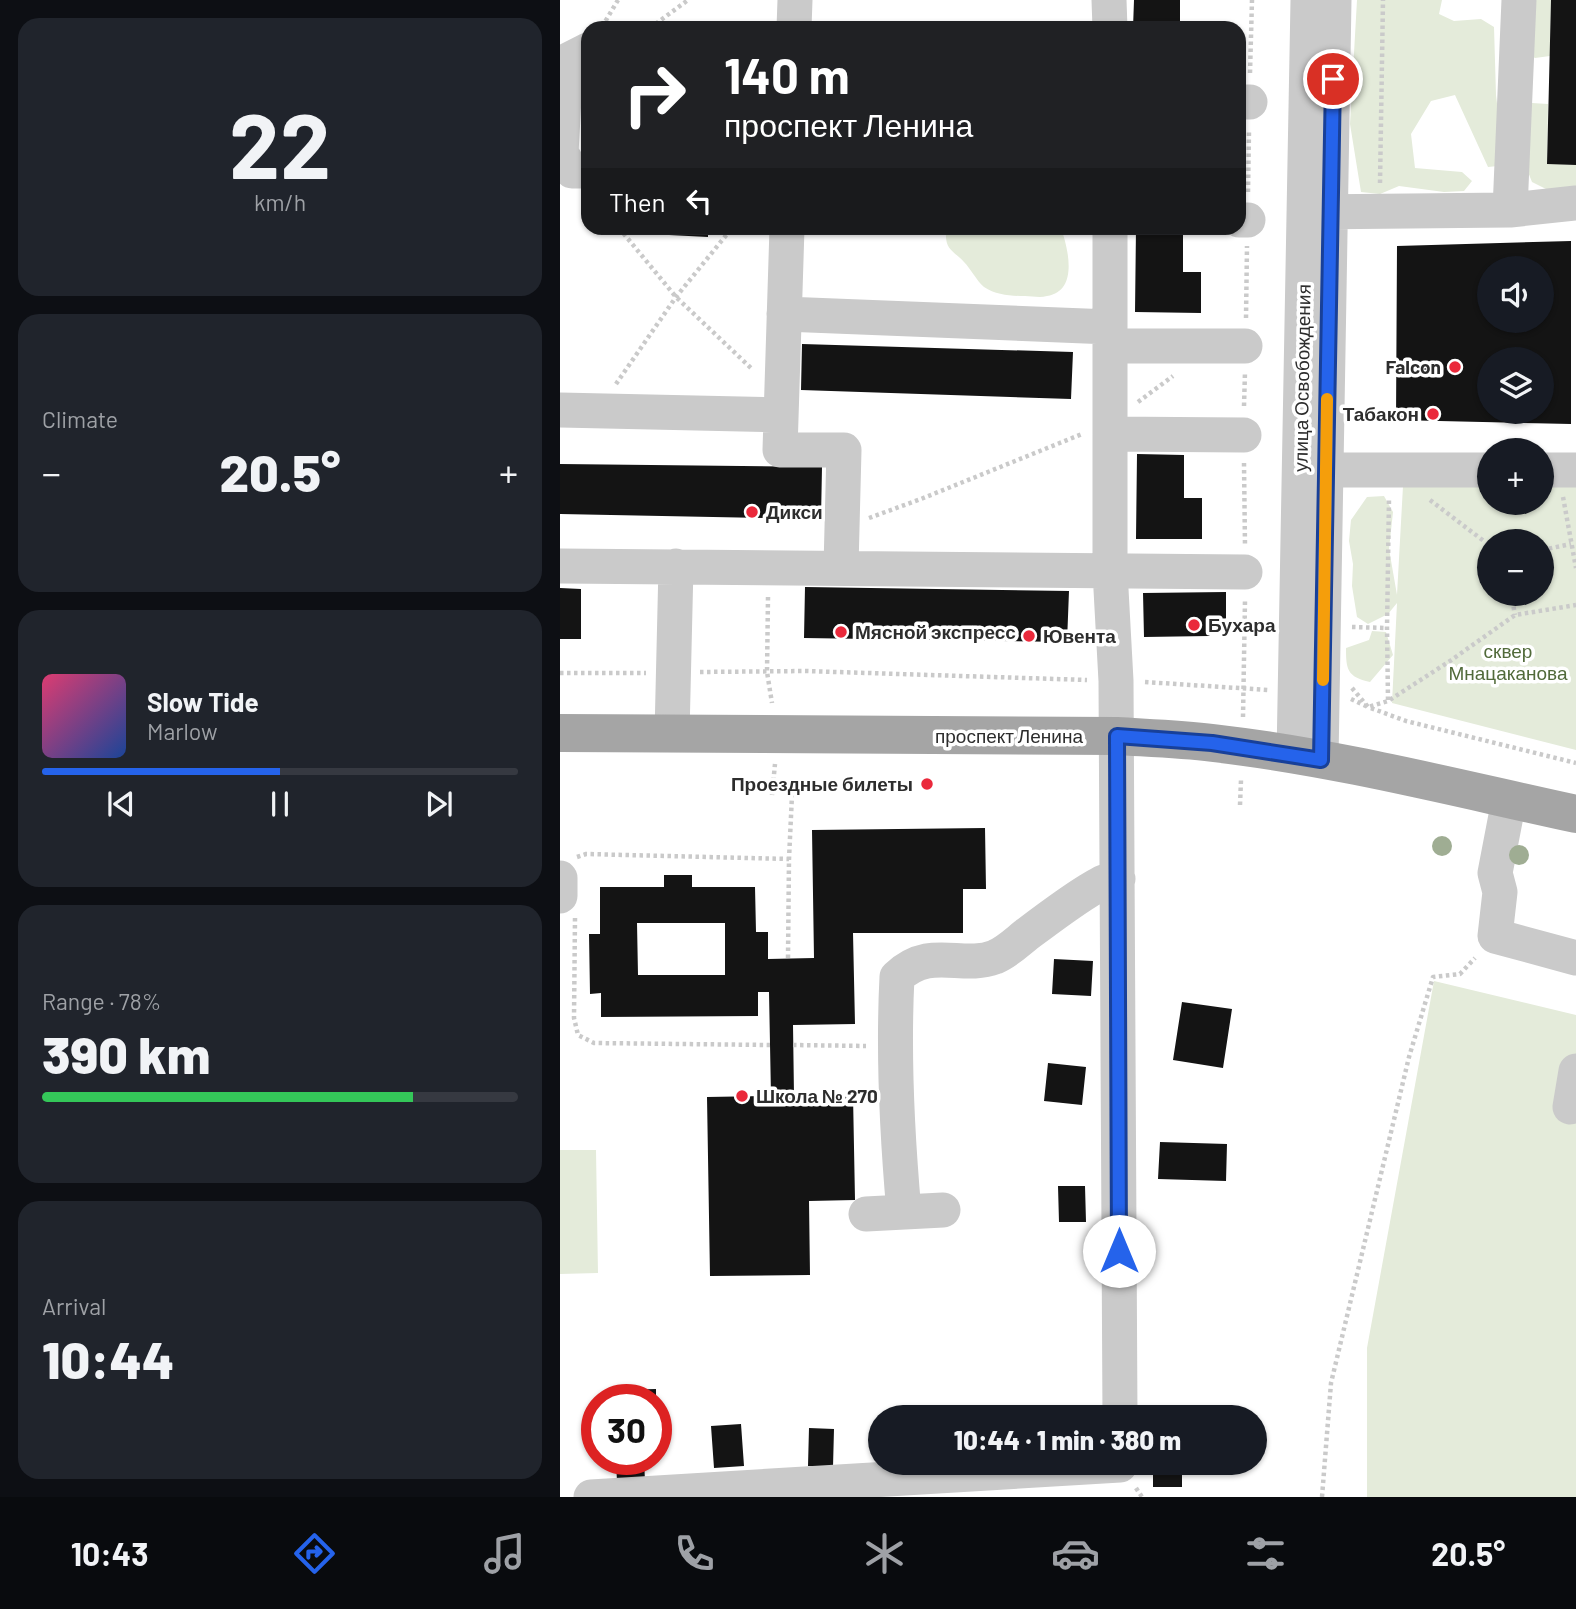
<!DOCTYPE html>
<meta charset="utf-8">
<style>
body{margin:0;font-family:Barlow,sans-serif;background:#20242c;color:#f1f3f6;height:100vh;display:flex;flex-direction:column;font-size:26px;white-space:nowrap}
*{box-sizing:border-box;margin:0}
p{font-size:23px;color:#9ea1a6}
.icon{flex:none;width:38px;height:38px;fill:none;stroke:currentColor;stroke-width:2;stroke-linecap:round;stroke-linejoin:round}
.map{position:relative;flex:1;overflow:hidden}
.details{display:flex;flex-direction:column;gap:18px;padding:18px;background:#0d0f14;width:560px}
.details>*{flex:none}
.guide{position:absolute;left:21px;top:21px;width:665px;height:214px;border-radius:21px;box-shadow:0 2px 5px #0004;background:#202124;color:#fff;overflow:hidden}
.controls{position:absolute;left:917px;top:256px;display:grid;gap:14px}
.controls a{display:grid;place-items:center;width:77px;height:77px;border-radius:50%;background:#171b24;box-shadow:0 2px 5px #0004;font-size:35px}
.speed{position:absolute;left:21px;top:1384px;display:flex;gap:14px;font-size:35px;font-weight:700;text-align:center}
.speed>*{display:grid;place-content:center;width:91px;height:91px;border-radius:50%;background:#171b24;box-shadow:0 2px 5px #0004;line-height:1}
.speed .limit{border:10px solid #d22;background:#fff;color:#111}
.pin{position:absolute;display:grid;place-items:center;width:60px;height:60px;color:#fff;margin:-30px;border:4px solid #fff;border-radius:50%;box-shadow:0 2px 7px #0007}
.me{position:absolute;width:77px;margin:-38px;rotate:0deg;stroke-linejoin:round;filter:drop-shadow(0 0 5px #0008)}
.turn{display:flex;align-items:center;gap:24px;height:147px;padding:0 28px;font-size:32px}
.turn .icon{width:91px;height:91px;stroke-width:2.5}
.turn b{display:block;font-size:49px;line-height:60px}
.then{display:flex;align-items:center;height:66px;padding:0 28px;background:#0003;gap:14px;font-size:26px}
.big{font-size:52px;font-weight:800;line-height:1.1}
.details .card{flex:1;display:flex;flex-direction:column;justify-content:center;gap:10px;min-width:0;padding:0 24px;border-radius:21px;background:#20242c}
.details .dial{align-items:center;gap:0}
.dial b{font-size:91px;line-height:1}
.song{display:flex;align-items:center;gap:21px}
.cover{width:84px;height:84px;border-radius:10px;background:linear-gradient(135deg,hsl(340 70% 55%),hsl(220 70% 35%))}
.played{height:7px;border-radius:4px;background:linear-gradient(90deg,#2563eb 50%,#363941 50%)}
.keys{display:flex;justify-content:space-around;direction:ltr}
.heat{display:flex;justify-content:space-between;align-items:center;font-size:38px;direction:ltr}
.charge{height:10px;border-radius:5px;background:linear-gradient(90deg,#34c759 78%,#363941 0)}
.trip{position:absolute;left:308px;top:1405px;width:399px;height:70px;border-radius:35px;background:#171b24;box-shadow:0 2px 5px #0004;font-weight:800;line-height:70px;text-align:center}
.tab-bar{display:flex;height:112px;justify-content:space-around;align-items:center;background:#090b0e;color:#9ea1a6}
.tab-bar .icon{width:49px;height:49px}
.tab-bar .current{color:#2563eb}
.tab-bar b{font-size:32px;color:#f1f3f6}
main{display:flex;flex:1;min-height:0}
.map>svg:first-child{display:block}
</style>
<main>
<section class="details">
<div class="card dial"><b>22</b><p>km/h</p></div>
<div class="card"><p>Climate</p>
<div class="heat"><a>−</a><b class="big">20.5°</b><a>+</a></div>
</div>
<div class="card">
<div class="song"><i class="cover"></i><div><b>Slow Tide</b><p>Marlow</p></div></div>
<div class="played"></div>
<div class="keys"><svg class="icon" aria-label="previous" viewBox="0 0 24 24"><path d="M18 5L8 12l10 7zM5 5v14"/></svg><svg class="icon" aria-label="pause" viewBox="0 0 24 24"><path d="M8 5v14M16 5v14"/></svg><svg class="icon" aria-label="next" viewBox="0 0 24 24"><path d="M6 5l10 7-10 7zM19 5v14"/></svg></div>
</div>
<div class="card"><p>Range · 78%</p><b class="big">390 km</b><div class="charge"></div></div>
<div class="card"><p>Arrival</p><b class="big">10:44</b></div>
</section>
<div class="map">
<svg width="1016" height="1497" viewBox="0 0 1016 1497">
<rect width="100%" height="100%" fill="#fff"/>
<path fill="#e4ebda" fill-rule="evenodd" d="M797,0H882L879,14L894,21L921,19L934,27L936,95L942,146L938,166L928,167L895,95L871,101L851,134L855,168L902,172L912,181L904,191L884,192L839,186L820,194L801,192L790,124Z
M967,0H991L990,56L975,58L966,52Z
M972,103L988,104L987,163L1016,165V189L988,190L972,182L962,157L964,111Z
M391,228H501C508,248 519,291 487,296C480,298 472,296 465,296C451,296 436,295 424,287C416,280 411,269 404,262C393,250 385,250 386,232Z
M843,486H929V502H982V486L1016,487V750L832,703L837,603L828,614L808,624L797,617L792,586L793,564L789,541L791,520L807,497L824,496L833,512L829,549L837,595ZM929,541H982V593H929Z
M812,631L826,632L833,655L810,682C787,677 786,669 786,648L809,640Z
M874,981L1016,1015V1497H807V1348Z
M36,1150L38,1273L0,1274V1150Z"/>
<path fill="#141414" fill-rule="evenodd" d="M574,0H620V28H573Z
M991,0H1016V165L987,164Z
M109,228H148V237L109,235Z
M576,228H623V272H641V313L575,312Z
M1011,241V424L836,420L837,246ZM929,268H982V320H929ZM929,359H982V411H929Z
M242,344L513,352L511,399L241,390Z
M577,454L624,455V498H642V539H576Z
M0,464L262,467L261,519L0,514Z
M245,587L509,591L507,642L244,638Z
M0,588L21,589V639H0Z
M666,592V618L649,636L584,637L583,593Z
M425,828L426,889H403V933H293L295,1024L233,1025L234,1096L293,1095L295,1200L249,1201L250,1275L150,1276L147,1097L211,1096L209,992H198V1016L41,1017V993L30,994L29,934H40V887H104V875H132V887H195L196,932H208V959L254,958L252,830ZM77,923H165V975H78Z
M494,959L533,961L531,996L492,994Z
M622,1002L672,1009L663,1068L613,1060Z
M488,1063L526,1067L522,1105L484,1101Z
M600,1142L667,1144L666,1181L598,1179Z
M498,1186H525L526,1222H499Z
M96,1389V1400H56V1390Z
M181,1424L184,1466L154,1468L151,1426Z
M249,1428L274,1429L273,1467L248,1466Z
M56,1460H84L85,1481L57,1482Z
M593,1463H622V1487H593Z"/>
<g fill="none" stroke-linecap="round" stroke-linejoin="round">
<path stroke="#cacaca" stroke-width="4.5" stroke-dasharray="3.5 3.5" stroke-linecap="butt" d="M42,27L58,0
M90,28L128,0
M690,73L692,0
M820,183L823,0
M688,192L689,131
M59,228L116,297L192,369
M686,318L687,246
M56,384L116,297L172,228
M578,402L613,376
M684,406L685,372
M684,463L685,546
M1003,497L1016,568
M870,500L929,545
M309,518L361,499L522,434
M982,550L1011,544
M951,593L955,615
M208,597L207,672L212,703
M792,627L827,628
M140,672L245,671L527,680
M0,673H86
M585,682L709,690
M792,688L808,707L846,721L1016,763
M791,699L808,707L828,701L890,661L955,615L1016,605
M828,700L827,628L829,499
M683,717L685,600
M212,795L215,764
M680,805L681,780
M17,857L26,854L229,859
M15,918L14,1018L18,1035L34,1043L210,1045
M228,958L229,859L232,795
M233,1045L306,1046
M576,1488L582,1497
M762,1497L771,1383L849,1057L873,977L900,974L915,958"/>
<path stroke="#cacaca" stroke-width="35" d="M549,0L550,28
M234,28L235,0
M28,50L6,61L1,153L12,171H28
M679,102H690
M950,210L959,0
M748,212L950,210L1016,203
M679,220H688
M227,228L220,450H284L281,567
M550,228V571L556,681L560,1418
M224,314L550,327
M550,346H685
M0,410L221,415
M550,434L684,435
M744,470H929
M982,470H1016
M0,566L685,572
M112,734L116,566
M734,755L748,0
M761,760L774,0
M949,800L935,873L940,892L935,936L1016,958
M0,878V896
M1010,1107L1016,1071
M344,1212C337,1134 333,1055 337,977C371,945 401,970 435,957C447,952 456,943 466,935C486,920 507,904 528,891C538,885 546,879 558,879
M306,1214L383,1210
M31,1497L560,1465V1463"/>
<path stroke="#a5a5a5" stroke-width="38" d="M0,733L557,736C589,738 621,739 653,743C775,757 896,788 1016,814"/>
</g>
<g fill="#9fad93">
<circle cx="882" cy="846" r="10"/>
<circle cx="959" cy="855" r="10"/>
</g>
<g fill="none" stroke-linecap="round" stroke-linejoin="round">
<g stroke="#184099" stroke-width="18">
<path id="route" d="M559,1251L557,736L652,743L761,760L773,79"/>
</g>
<use href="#route" stroke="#2563eb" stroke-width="12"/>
<path stroke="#f59e0b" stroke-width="12" d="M763,680L767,399"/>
</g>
<g fill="#ea293b" stroke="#fff" stroke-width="2.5">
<circle cx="895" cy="367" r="7"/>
<circle cx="873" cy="414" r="7"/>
<circle cx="192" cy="512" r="7"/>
<circle cx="634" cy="625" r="7"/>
<circle cx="281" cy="632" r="7"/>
<circle cx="469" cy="636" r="7"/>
<circle cx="367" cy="784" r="7"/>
<circle cx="182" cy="1096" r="7"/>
</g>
<g text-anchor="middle" stroke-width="7" stroke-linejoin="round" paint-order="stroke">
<g font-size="19" font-weight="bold" fill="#2d2d2d" stroke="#fff" text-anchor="start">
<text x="881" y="374" text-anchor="end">Falcon</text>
<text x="859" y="421" text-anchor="end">Табакон</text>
<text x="206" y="519">Дикси</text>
<text x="648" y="632">Бухара</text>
<text x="295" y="639">Мясной экспресс</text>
<text x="483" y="643">Ювента</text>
<text x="353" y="791" text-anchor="end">Проездные билеты</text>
<text x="196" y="1103">Школа № 270</text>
</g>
<g font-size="19" fill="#2d2d2d" stroke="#fff">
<text transform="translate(742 378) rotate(-89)" y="7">улица Освобождения</text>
<text x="449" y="743">проспект Ленина</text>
</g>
<g font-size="19" fill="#516a3a" stroke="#fff">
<text x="948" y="658">сквер<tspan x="948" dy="22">Мнацаканова</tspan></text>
</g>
</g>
</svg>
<div class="controls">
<a><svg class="icon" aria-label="sound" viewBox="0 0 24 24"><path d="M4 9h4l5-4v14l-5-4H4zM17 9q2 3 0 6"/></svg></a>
<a><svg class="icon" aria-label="layers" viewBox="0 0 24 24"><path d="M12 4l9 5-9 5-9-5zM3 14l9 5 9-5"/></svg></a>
<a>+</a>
<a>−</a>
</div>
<div class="speed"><div class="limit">30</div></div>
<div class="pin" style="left:773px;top:79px;background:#d93025"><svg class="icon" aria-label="arrive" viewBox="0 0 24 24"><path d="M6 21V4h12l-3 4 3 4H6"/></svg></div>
<svg class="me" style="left:559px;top:1251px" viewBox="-20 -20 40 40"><circle r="19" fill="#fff"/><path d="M0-13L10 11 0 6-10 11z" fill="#2563eb"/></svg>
<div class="trip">10:44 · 1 min · 380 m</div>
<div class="guide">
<div class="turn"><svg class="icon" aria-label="right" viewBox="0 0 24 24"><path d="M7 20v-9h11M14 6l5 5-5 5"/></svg><div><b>140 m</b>проспект Ленина</div></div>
<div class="then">Then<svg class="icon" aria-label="left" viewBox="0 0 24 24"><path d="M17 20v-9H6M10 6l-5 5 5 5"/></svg></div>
</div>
</div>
</main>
<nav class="tab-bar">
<b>10:43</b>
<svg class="icon current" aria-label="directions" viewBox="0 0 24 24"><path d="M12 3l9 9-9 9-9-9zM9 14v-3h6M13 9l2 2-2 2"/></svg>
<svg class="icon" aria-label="music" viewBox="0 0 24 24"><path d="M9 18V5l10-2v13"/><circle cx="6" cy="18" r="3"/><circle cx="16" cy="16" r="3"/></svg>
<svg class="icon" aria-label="phone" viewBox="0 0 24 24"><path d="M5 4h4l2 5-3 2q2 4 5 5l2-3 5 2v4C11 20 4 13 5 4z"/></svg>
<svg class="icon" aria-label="climate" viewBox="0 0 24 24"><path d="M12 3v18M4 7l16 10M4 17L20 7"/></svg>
<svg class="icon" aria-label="car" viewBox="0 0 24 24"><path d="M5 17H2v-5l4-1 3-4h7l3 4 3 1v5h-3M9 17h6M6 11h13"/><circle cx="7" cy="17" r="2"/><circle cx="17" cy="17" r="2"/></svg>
<svg class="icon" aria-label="filters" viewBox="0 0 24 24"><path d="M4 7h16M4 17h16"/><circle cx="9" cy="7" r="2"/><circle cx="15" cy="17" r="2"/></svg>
<b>20.5°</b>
</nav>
